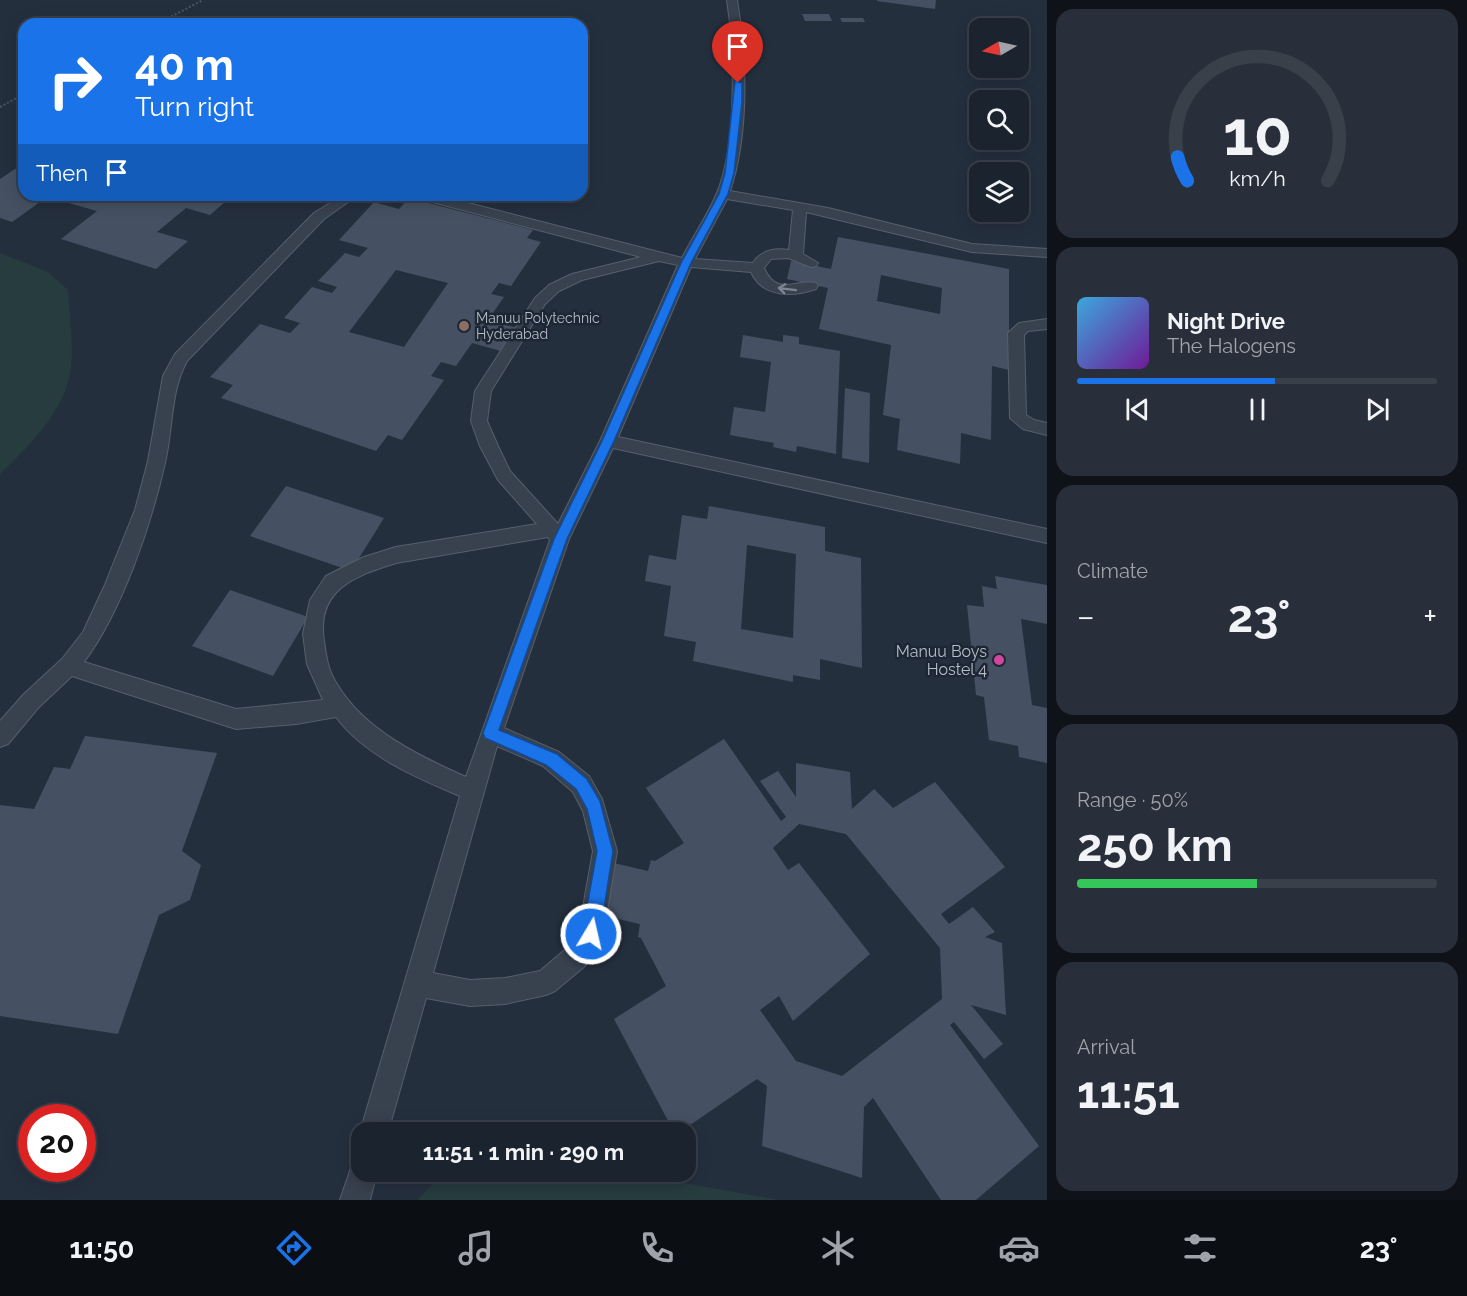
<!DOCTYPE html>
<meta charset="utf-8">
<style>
body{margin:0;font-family:Raleway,sans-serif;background:#282f3a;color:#f1f3f6;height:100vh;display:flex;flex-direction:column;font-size:22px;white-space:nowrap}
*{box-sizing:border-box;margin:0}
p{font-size:20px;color:#a0a4aa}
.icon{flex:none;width:33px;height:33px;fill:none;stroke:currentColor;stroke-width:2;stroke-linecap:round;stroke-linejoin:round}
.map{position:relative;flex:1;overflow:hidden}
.details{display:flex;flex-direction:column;gap:9px;padding:9px;background:#0f1319;width:420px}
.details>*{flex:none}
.guide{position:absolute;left:18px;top:18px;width:570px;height:183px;border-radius:18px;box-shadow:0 3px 15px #0003,0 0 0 2px #39404a;background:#1a73e8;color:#fff;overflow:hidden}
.needle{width:39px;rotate:261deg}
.controls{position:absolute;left:969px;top:18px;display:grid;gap:12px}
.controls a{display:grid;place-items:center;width:60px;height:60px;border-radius:12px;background:#1b232e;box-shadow:0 3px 15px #0003,0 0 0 2px #39404a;font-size:30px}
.speed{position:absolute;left:18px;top:1104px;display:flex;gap:12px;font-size:30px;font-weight:700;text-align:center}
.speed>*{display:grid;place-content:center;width:78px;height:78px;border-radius:50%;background:#1b232e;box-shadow:0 3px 15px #0003,0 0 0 2px #39404a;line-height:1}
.speed .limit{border:9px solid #d22;background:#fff;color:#111}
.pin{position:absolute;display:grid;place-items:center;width:51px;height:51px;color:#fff;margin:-62px -26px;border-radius:50% 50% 50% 0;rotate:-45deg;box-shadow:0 0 6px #0007}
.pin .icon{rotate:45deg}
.me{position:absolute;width:66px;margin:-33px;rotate:9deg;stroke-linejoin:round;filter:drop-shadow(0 0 4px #0008)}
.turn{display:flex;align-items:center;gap:21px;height:126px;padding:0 18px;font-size:27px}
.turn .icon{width:78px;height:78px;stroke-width:2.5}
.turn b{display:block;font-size:42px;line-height:51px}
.then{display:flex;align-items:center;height:57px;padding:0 18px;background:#0003;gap:12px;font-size:22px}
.big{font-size:45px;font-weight:700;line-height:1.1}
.details .card{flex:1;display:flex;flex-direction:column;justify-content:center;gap:9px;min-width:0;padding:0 21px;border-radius:18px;background:#282f3a}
.details .dial{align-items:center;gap:0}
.dial svg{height:156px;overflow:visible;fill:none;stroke:#39404a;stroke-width:7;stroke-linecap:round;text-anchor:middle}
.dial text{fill:#f1f3f6;stroke:none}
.song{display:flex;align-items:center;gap:18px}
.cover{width:72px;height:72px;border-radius:9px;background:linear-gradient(135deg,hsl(200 70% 55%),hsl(280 70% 35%))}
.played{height:6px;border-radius:3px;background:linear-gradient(90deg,#1a73e8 55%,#39404a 55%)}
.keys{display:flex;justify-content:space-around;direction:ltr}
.heat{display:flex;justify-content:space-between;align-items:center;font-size:33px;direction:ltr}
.charge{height:9px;border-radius:4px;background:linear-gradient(90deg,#34c759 50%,#39404a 0)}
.trip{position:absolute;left:351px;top:1122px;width:345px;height:60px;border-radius:18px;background:#1b232e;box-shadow:0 3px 15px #0003,0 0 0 2px #39404a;font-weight:700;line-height:60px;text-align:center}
.menu{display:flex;height:96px;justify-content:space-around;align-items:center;background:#0b0e12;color:#a0a4aa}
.menu .icon{width:42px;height:42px}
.menu .current{color:#1a73e8}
.menu b{font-size:27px;color:#f1f3f6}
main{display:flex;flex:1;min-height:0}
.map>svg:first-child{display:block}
</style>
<main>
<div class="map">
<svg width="1047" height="1200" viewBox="0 0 1047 1200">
<rect width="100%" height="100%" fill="#242f3e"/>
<path fill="#263c3f" d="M0,253L48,272L68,290C69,314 74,345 71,369C65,411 29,446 0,474Z
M458,1172H623L779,1200H417L434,1183Z"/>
<path fill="#455162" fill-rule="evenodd" d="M877,0H936L935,9L877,1Z
M802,14H829L832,21H805Z
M840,18H863L865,22H842Z
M24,163V195H233L210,215L186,208L157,232L188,241L156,269L61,239L97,211L47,197L12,222L0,218V179Z
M409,198L533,230L527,238L541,242L511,286L499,283L491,294L504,297L488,320L517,328L501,351L472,343L456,366L441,362L431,376L444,380L402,440L388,435L376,451L221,398L233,385L210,377L260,324L290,333L300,323L284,318L312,287L332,293L337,287L318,281L345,253L359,257L368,248L339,240L374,202L399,209ZM396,270L448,283L404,347L349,332Z
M838,237L1009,269V370L992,366L991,440L961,433L960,464L897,450L900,419L883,415L891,345L819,329L828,288L787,279L791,261L831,269ZM881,275L942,288L940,314L877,301Z
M743,335L783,342V335L799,337V344L840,351L836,454L797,446L796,452L773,447L774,443L730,435L734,407L765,412L771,362L740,357Z
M845,388L870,393L869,463L842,458Z
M286,486L384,518L351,571L250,536Z
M709,506L825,527V551L861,558L862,668L820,659V680L793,675V682L693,661L696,642L664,636L671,586L645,581L649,555L676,560L682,515L707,519ZM747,545L796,554L793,638L741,629Z
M995,576L1047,585V624L1021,619L1032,705L1047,708V763L1019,757L1018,746L989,740L984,697L976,695L967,605L984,607L982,586L997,589Z
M230,590L308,617L273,676L192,646Z
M85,736L217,753L182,851L201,865L190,900L159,915L118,1034L0,1016V805L34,809L54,767L70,769Z
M724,739L781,821L786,817L760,781L778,771L796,797V763L850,772L852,809L874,789L893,808L935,782L1005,867L941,914L949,924L973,907L995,932L985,937L1002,943L1006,1015L971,1005L1003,1044L984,1059L954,1022L950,1025L1039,1146L976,1200H941L873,1098L864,1107L862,1178L762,1146L767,1086L757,1079L680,1132H674L614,1019L666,986L641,938L638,937L640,924L596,914L605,861L648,871L651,860L655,861L684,843L646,788ZM799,824L846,834L940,948L942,999L842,1076L796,1061L760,1010L779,996L793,1021L870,954L799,863L788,870L773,848Z"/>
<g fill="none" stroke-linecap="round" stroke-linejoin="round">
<g stroke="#565f6c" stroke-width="2">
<path id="lane" d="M727,0H737C747,58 749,135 730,191L828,208L972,244L1047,249V257L972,252L806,212L803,254L818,263L816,266L811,267L788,258L771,259L764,268C777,298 796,278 816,283L818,286L816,289C793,297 763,298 751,272L691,267L618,437L1047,529V543L613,448L569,539L504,728L559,752L589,776L602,799L617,851L603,934L585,966L555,991L546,995L505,1004L470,1006L426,998L388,1132H362V1136L360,1132L460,796C417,778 365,756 336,717L296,724L236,729L72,676L38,708L8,744L0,747V721L24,694L62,659L83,632L104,587L135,510L148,461L163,376L175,354L314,213L343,195H358L324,219L187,361C170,392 173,430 165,463C151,525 122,611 84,662L236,709L323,700L307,664L303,634L310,600L326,576L364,557L396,547L537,524L498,480L480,446L471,421L475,391L535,298L549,285L572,274L641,257L417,198L416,195H437L682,258C693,236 708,215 717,193C737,145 735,51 727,0ZM727,199L793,210L789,250C775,248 761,250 753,263L695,259ZM659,261L678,265L600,441L558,524L510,471L498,446L487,421L491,391L545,304L559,291L582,280ZM548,537L550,540L466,777C419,756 364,730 337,684C328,671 326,656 324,641C316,589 355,576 396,563ZM497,746L543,766L573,792L583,811L593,851L579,930L567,948L540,971L505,978L470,980L433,973Z
M1047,319V329L1028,331L1024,335L1026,415L1034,420L1047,423V435L1023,429L1010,418L1008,333L1019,323Z
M362,1158V1172H377L370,1200H340L353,1162Z"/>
</g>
<path stroke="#44595c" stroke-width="2" stroke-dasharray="2 2" stroke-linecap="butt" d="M157,24L203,0
M0,107L24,94"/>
<use href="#lane" fill="#38414e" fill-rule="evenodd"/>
</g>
<defs><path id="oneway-shaft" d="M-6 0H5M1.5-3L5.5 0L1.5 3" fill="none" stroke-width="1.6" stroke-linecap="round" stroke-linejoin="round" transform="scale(1.5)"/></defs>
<use stroke="#7c8592" href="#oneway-shaft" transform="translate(787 289) rotate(-173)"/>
<path fill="#1a73e8" stroke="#114b97" stroke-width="1.5" d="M735,81L742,83V102L734,173L728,194L691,263L614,441L567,539L499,730L557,754L587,779L600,801L613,851L600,934L597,940L591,942L585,940L582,934L597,851L587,809L576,789L546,765L485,738L483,733L554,539L602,441L681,263L719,194L725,173Z"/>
<circle fill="#8d6e63" stroke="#1d2633" stroke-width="2" cx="464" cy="326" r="6"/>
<circle fill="#d1479c" stroke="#1d2633" stroke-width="2" cx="999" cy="660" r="6"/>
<g text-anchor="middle" stroke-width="5" stroke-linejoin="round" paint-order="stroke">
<g font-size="14" fill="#b4bcc9" stroke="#1d2633" text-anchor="start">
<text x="476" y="323">Manuu Polytechnic<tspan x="476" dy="16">Hyderabad</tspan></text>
</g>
<g font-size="16" fill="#b4bcc9" stroke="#1d2633" text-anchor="end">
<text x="987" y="657">Manuu Boys<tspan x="987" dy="18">Hostel 4</tspan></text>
</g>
</g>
</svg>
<div class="controls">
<a><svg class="needle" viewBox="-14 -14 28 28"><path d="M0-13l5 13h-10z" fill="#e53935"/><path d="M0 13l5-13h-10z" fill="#a0a4aa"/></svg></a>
<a><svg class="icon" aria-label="search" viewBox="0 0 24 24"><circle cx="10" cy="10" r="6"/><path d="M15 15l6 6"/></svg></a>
<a><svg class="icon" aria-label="layers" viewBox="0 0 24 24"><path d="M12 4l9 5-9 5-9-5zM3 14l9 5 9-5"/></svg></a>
</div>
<div class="speed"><div class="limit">20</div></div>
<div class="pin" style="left:738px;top:83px;background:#d93025"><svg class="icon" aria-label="arrive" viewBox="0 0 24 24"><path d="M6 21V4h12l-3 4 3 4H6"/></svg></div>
<svg class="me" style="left:591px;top:934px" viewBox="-20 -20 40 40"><circle r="17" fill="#1a73e8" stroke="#fff" stroke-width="3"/><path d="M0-11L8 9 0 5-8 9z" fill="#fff"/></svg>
<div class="trip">11:51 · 1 min · 290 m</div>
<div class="guide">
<div class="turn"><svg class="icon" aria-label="right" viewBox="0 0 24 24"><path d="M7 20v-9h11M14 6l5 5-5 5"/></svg><div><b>40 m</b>Turn right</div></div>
<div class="then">Then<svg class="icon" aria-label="arrive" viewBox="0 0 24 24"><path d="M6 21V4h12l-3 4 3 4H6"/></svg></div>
</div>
</div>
<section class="details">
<div class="card dial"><svg viewBox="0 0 100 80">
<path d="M14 69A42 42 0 1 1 86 69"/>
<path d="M14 69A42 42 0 0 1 9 57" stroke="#1a73e8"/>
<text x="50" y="56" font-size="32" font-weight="700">10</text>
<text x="50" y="72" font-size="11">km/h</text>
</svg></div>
<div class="card">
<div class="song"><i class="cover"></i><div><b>Night Drive</b><p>The Halogens</p></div></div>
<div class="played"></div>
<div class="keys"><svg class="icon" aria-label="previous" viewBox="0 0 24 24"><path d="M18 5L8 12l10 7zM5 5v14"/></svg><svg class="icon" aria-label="pause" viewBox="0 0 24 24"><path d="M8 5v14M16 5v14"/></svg><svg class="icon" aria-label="next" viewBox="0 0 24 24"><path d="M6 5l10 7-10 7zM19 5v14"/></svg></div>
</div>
<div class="card"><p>Climate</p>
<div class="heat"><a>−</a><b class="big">23°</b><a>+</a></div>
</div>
<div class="card"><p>Range · 50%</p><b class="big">250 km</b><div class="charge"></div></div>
<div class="card"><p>Arrival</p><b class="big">11:51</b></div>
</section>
</main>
<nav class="menu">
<b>11:50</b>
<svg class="icon current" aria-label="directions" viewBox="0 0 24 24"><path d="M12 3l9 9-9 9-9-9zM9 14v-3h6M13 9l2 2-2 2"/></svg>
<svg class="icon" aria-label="music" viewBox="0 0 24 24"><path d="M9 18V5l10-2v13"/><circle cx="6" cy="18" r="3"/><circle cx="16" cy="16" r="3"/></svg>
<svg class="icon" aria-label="phone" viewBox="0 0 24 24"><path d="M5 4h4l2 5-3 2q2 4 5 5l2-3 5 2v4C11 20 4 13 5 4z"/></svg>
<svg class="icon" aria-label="climate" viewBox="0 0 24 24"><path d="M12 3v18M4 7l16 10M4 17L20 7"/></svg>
<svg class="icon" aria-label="car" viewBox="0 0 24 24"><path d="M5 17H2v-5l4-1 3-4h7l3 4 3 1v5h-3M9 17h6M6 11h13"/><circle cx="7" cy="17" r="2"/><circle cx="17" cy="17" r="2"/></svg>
<svg class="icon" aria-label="filters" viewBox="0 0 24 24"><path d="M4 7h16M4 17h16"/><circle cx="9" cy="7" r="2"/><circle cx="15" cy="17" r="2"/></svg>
<b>23°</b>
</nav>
